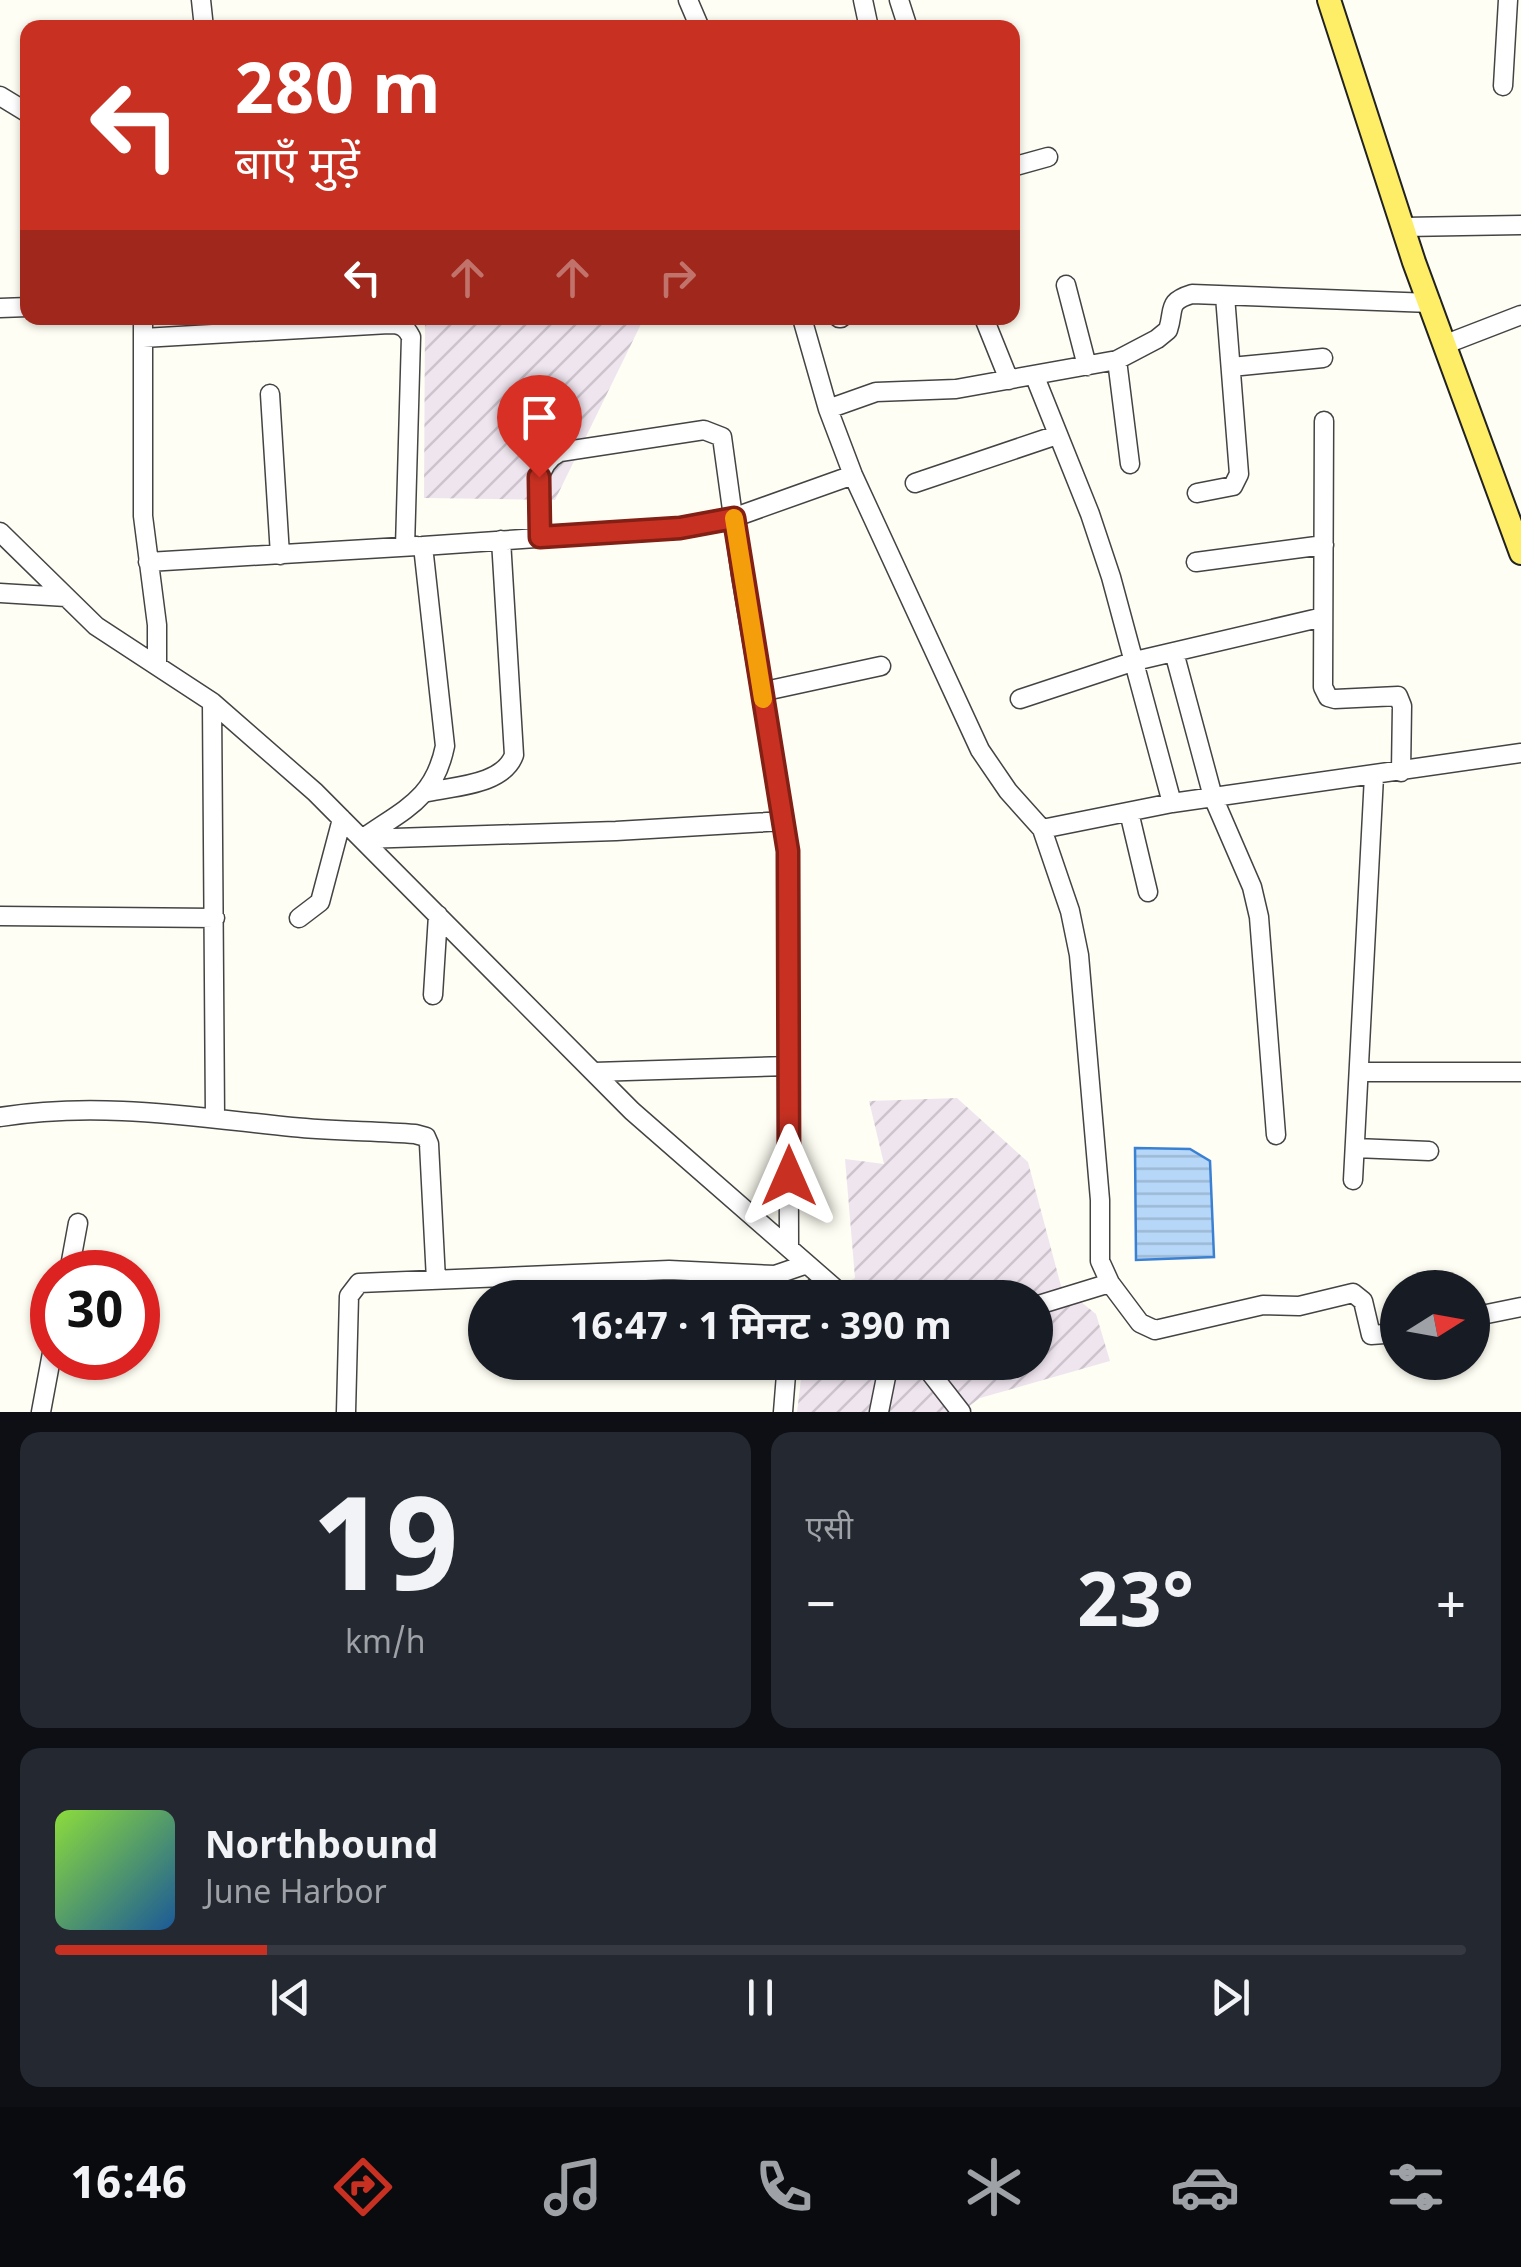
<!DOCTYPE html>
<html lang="hi">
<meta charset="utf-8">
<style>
body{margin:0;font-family:Georgia,"Noto Sans Devanagari",serif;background:#242831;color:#f1f3f6;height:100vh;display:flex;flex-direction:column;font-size:38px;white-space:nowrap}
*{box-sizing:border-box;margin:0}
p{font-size:32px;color:#9ea1a6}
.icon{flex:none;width:55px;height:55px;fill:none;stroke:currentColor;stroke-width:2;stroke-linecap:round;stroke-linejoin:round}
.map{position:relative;height:1412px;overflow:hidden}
.side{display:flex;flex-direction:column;gap:20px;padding:20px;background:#0d0f14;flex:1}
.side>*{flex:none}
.top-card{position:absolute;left:20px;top:20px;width:1000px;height:305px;border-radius:20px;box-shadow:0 2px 8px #0004;background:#c83122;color:#fff;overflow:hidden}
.needle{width:65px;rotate:79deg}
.fabs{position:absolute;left:1380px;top:1270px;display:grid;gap:20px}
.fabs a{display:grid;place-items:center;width:110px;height:110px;border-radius:50%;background:#171b24;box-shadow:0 2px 8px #0004;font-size:50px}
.speed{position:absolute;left:30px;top:1250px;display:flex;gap:20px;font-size:50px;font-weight:700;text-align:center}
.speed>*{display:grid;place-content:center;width:130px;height:130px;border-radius:50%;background:#171b24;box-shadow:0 2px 8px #0004;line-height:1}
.speed .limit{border:15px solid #d22;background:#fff;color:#111}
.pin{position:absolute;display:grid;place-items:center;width:85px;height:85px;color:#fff;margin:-102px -42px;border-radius:50% 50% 50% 0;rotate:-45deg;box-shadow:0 0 10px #0007}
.pin .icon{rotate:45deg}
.me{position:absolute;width:110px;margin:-55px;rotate:0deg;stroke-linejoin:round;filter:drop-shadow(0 0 8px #0008)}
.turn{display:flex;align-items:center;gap:35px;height:210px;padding:0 50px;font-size:45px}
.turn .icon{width:130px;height:130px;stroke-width:2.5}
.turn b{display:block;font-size:70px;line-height:85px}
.lanes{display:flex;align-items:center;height:95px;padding:0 50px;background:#0003;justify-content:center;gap:50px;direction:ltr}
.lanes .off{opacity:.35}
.big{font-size:75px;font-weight:700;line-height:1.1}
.side .card{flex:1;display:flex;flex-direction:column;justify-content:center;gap:15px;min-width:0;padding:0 35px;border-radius:20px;background:#242831}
.side .dial{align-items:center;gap:0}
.dial b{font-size:130px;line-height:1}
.song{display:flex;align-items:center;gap:30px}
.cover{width:120px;height:120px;border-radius:15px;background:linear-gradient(135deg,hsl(90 70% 55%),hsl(210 70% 35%))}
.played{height:10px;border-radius:5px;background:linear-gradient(90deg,#c83122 15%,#363941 15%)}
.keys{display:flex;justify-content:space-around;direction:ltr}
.heat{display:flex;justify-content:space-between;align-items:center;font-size:55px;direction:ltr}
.side .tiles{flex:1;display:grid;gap:20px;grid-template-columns:1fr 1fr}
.card:last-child{grid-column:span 2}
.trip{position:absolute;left:468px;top:1280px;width:585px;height:100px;border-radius:50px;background:#171b24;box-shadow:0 2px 8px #0004;font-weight:700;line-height:100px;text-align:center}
.tabs{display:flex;height:160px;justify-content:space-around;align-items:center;background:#090b0e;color:#9ea1a6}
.tabs .icon{width:70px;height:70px}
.tabs .on{color:#c83122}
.tabs b{font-size:45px;color:#f1f3f6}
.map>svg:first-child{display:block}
</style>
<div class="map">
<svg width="1521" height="1412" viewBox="0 0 1521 1412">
<defs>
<pattern id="industrial-furrows" width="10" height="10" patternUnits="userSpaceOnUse" patternTransform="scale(2.5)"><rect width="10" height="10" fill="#efe5ef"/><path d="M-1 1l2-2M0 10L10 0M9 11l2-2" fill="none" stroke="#ccc3cc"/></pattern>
<pattern id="water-rules" width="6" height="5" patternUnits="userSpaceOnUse" patternTransform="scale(2.5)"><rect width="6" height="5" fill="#b7d7f9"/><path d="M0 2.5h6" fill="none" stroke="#9cb8d4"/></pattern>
</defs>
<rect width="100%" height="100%" fill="#fffef4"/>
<path fill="url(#industrial-furrows)" d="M425,318H644L555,500L424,498Z
M957,1098L1028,1162L1061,1286L1096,1314L1110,1361L980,1398L961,1412H797L803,1363L1035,1362V1298L820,1297L855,1278L845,1159L884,1164L869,1101Z"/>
<path fill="url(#water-rules)" stroke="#3b81d3" stroke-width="2.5" d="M1135,1148L1190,1149L1210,1161L1214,1257L1136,1260Z"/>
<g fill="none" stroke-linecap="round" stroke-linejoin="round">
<g stroke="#444" stroke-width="21">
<path id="minor" d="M201,0L204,28
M688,0L700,28
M863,0L869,28
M899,0L908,28
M1503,86L1508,0
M0,96L28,113
M1012,167L1048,157
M1404,227L1521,225
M1066,285L1087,366
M0,308L28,307
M143,318V516L157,625V664
M802,318L828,409L853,475L980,750L1008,791L1042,829L1070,911L1079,955L1100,1200V1261L1110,1283L1140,1323L1155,1330L1263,1305L1299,1306L1353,1293L1363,1301L1371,1335L1398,1333
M839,318H841
M984,318L1009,380
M143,338L389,324C401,324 406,327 411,337L405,547
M1446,344L1521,315
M1117,360L1130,464
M1231,367L1323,358
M1035,377L1090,514L1111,577L1172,803
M270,394L280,555
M828,409L876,392L956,389L1117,360L1157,339L1168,330C1175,309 1166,302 1192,294L1431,303
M1324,421L1323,687L1328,697L1335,699L1398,696L1402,706L1401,772
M915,483L1057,435
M1197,493L1233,486L1239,474L1225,296
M0,532L96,626L212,702L315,792L632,1111L846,1298
M540,537C539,508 529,467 560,452L704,430L722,437L741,575L788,851L789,1248
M148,562L417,546
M1196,562L1324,545
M0,593L66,597
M1174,652L1213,797L1252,887L1259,917L1276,1135
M761,692L881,666
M1020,699L1135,661L1323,617
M212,702L215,1118
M428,792C455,786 503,785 514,755L501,540
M1129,812L1148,892
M1042,829L1172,803L1521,753
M362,839C404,809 434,800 445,746L423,546L680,528L724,521L853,475
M363,839L616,831L784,821
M0,916L215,918
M299,918L320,902L342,819
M433,995L438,915
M594,1072L788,1066
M1359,1072H1521
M0,1117C98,1101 194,1117 292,1127C333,1131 374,1131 415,1134L426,1137L429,1144L436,1280
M1355,1148L1429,1151
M1353,1180L1374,776
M69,1272L78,1223
M801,1298L825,1280
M1035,1306L1110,1283
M1472,1317L1521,1307
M922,1362L961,1412
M41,1412L52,1353
M346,1412L349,1296L359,1283L669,1270L775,1275L807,1264
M783,1412L787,1362
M879,1412L889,1362"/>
</g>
<g stroke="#222" stroke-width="26">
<path id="major" d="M1329,0L1414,262L1521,553"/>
</g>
<use href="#minor" stroke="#fff" stroke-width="18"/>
<use href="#major" stroke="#fded67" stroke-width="22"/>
</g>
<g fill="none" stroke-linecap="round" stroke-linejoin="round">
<g stroke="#822016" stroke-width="25">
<path id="route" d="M539,477L540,537L680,528L734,518L788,851L789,1176"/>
</g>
<use href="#route" stroke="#c83122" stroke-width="18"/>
<path stroke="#f59e0b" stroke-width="18" d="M734,518L763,699"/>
</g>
</svg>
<div class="fabs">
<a><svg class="needle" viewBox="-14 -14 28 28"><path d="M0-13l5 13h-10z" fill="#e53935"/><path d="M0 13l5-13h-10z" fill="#9ea1a6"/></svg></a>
</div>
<div class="speed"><div class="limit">30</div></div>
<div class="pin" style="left:539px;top:477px;background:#d93025"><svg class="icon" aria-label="arrive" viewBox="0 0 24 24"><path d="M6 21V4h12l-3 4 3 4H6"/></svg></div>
<svg class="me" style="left:789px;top:1176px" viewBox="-20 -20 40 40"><path d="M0-17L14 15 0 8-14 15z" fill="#c83122" stroke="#fff" stroke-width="4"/></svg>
<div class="trip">16:47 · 1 मिनट · 390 m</div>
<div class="top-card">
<div class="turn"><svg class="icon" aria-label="left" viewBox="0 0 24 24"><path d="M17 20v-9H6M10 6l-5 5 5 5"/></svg><div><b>280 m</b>बाएँ मुड़ें</div></div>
<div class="lanes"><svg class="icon" aria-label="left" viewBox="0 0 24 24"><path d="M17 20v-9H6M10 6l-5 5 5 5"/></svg><svg class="icon off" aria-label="ahead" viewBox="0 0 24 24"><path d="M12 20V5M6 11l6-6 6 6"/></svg><svg class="icon off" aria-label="ahead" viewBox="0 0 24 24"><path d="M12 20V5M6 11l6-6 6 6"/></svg><svg class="icon off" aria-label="right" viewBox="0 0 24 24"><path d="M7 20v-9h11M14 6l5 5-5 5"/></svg></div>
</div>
</div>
<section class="side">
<div class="tiles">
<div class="card dial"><b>19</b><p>km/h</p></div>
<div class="card"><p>एसी</p>
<div class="heat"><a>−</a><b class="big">23°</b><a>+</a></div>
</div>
<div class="card">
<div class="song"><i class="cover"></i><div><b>Northbound</b><p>June Harbor</p></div></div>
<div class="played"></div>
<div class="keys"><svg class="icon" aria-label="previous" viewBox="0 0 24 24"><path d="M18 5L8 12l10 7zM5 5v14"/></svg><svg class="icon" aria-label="pause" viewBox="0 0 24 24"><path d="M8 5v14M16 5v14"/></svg><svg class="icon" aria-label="next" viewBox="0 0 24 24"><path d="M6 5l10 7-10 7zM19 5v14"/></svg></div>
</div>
</div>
</section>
<nav class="tabs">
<b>16:46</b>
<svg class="icon on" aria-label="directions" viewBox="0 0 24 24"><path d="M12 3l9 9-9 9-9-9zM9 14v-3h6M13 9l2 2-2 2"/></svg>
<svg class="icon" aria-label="music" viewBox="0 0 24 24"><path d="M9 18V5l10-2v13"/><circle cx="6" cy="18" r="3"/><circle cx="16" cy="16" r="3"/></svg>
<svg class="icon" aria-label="phone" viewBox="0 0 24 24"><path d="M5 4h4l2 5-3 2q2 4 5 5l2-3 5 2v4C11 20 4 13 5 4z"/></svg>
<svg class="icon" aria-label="climate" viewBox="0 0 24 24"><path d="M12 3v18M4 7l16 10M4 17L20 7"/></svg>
<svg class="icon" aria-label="car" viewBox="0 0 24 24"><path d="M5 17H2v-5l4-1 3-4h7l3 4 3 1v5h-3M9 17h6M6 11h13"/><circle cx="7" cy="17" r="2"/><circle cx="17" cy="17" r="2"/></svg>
<svg class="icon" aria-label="filters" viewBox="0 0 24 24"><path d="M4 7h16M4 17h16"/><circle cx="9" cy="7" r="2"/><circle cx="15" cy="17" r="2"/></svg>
</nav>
